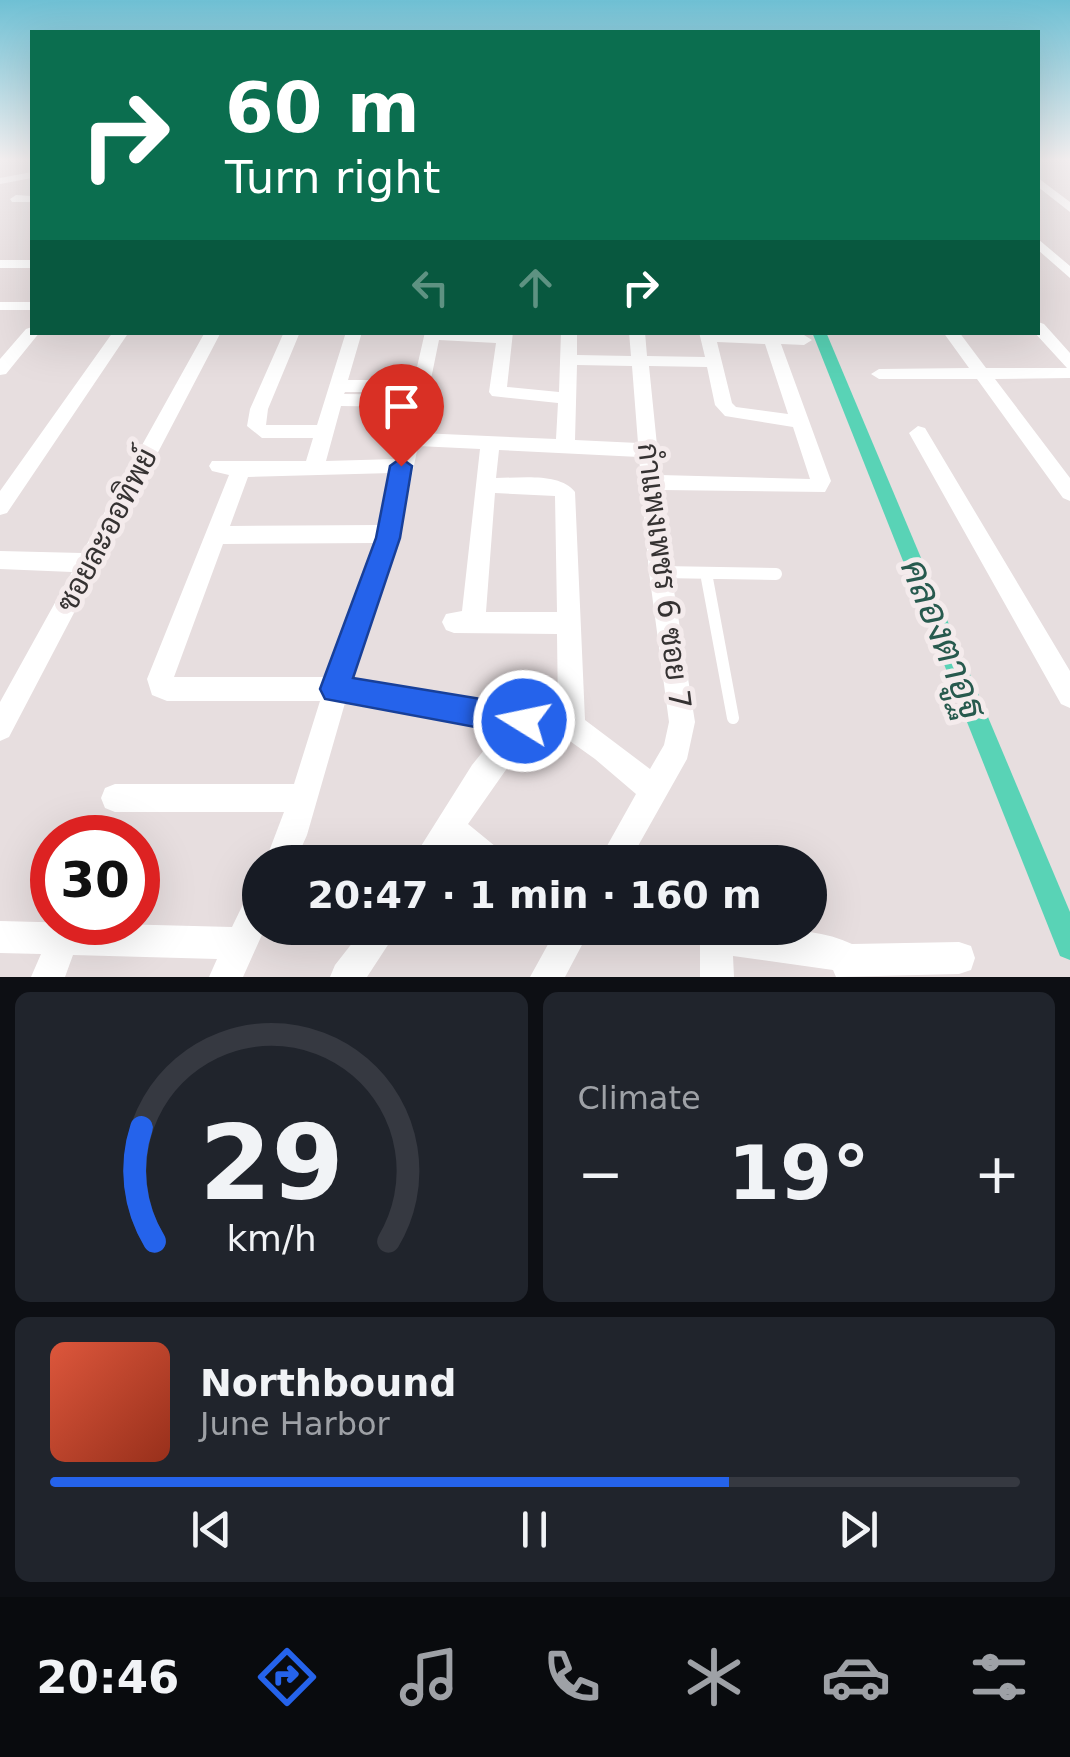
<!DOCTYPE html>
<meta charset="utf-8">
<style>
body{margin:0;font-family:"DejaVu Sans",Sarabun,sans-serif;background:#20242c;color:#f1f3f6;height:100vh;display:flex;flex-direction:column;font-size:38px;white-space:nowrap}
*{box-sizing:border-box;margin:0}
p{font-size:32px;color:#9ea1a6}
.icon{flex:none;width:55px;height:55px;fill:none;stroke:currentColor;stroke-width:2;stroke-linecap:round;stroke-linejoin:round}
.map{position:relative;height:977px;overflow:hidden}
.sheet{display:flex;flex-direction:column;gap:15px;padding:15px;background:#0d0f14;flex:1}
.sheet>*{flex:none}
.hud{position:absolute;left:30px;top:30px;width:1010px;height:305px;border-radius:0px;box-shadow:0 10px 40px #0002;background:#0b6e4f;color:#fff;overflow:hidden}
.speed{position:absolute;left:30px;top:815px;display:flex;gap:20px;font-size:50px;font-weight:700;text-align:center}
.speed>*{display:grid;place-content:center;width:130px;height:130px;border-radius:50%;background:#171b24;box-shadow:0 10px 40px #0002;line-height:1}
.speed .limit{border:15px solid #d22;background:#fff;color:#111}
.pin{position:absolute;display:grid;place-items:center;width:85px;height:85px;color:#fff;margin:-102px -42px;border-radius:50% 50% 50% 0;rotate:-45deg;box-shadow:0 0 10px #0007}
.pin .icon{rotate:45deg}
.me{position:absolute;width:110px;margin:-55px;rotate:280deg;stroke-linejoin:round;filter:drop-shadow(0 0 8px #0008)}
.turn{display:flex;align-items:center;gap:35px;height:210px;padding:0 30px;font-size:45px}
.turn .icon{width:130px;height:130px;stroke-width:2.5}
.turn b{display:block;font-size:70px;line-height:85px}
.lanes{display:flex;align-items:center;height:95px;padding:0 30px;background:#0003;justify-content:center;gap:50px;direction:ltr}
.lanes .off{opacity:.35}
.big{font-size:75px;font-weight:700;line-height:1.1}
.sheet .tile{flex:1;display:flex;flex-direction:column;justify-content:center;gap:15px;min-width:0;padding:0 35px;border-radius:15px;background:#20242c}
.sheet .dial{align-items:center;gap:0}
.dial svg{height:260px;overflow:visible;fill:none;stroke:#363941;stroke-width:7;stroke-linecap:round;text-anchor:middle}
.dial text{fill:#f1f3f6;stroke:none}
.song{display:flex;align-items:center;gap:30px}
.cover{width:120px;height:120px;border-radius:15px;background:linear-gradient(135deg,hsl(10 70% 55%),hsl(10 70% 35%))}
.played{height:10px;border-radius:5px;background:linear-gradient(90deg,#2563eb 70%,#363941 70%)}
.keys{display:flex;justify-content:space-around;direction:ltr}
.heat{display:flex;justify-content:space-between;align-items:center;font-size:55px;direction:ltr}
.sheet .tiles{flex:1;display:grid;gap:15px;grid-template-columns:1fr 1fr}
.tile:last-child{grid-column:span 2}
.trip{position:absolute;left:242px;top:845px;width:585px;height:100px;border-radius:50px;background:#171b24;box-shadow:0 10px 40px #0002;font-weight:700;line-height:100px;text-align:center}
.tabs{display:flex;height:160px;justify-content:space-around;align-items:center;background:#090b0e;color:#9ea1a6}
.tabs .icon{width:70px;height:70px}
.tabs .active{color:#2563eb}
.tabs b{font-size:45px;color:#f1f3f6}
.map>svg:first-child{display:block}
</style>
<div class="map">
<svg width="1070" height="977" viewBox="0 0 1070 977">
<rect width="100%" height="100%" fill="#e7dedf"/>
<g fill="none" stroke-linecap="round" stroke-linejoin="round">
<path fill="#59d3b6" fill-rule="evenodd" d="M812,332H826L1070,912V960L1060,956L1056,946Z"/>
<path stroke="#fff" stroke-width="12" d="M661,572L776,574
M706,573L733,718"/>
<path fill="#fff" fill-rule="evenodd" d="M32,172V178L0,184V178Z
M1038,178L1070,202V212L1038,187Z
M16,195L32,196V202H12L10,199Z
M1038,239L1070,266V278L1038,250Z
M0,260H32V268H0Z
M0,302H32V310H0Z
M1038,322L1044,324L1070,353V378L995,379L1070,478V501L1063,498L977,379H879L871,374L879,369L969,368L943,332H959L986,368H1067L1034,332H1038Z
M32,327V332H40L6,374L0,375V359L26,329Z
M113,332H129L7,513L0,515V491Z
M205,332H221L9,737L0,741V702L72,572L0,569V551L82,553Z
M284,332H300L268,409L266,425H317L346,332H362L348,380H414L425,332H513L507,387L559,392L561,332H577V355L631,356L629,332H645L647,356L705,357L699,332L804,335L812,340L804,345L781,344L831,481L825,492L662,490L671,572L695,722L687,759L629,862H598L636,794L595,759L567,739L531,734L468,824L501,851L505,862H468L452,849L443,862H411L472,765L501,729L345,703L307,835L295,862H265L284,812H115L105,808L101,798L105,788L115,784H294L320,701H167L152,695L147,679L229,475L212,471L209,466L212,461H306L313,438H262L247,426L250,409ZM439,340L496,343L489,392L492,396L558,403L556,439L420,433ZM717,342L765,344L788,414L736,407L732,403ZM577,365L632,366L638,443L575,440ZM649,366L707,367L715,405L725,416L793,427L810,479L660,475ZM345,392H411V395L344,394ZM341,406L408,407L396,459L326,461ZM418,446L480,449L462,611L446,614L442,622L446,630L454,633L557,634L558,712L352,679L399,538ZM499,450L639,457L649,572L669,722L664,745L650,769L585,720L575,492C560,472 520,478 496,478ZM392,473L380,525L230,526L248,477ZM495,493L555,496L557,612H486ZM375,543L328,677H174L223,544Z
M918,426L925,428L1070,671V708L1061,704L909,433Z
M260,887V928H265L243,977H209L217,959L73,955L65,977H31L41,954L0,953V921L232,927L249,892Z
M364,928H399L367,977H330L335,965Z
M557,928H591L565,977H530Z
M704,928C749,928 812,925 852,944L959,942L971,946L975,958L971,970L959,974L836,977L833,970L733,956L734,977H700V938Z"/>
</g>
<linearGradient id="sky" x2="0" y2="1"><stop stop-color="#6fc0d4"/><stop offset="0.54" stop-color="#f4f0f1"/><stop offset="1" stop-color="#f4f0f1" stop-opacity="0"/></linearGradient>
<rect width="1070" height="295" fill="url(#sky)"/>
<path fill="#2563eb" stroke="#184099" stroke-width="2.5" d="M401,458L412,466L400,538L353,678L524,706L534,710L539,721L534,732L524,736L325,699L320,689L376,538L390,466Z"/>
<g text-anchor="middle" stroke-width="10" stroke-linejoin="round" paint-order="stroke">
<g font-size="30" fill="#353232" stroke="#f4ebec">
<text transform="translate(107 530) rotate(-62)" y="10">ซอยละออทิพย์</text>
<text transform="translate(664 576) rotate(83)" y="10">กำแพงเพชร 6 ซอย 7</text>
</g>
<g font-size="38" font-style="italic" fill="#275a4e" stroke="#f4ebec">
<text transform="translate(944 639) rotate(68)" y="13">คลองตาอูฐ</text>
</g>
</g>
</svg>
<div class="speed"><div class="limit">30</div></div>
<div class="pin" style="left:401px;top:466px;background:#d93025"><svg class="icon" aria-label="arrive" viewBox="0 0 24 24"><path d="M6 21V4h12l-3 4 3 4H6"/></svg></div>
<svg class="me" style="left:524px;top:721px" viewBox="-20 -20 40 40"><circle r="17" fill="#2563eb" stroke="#fff" stroke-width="3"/><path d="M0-11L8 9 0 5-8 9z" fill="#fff"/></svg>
<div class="trip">20:47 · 1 min · 160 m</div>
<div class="hud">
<div class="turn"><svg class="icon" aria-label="right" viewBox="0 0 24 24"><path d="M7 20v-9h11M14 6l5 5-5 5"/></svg><div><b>60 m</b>Turn right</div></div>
<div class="lanes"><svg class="icon off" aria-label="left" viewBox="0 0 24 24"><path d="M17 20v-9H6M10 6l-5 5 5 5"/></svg><svg class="icon off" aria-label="ahead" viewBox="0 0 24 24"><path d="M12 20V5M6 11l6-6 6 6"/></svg><svg class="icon" aria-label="right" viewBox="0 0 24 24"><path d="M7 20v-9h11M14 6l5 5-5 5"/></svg></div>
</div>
</div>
<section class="sheet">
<div class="tiles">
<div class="tile dial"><svg viewBox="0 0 100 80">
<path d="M14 69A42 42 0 1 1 86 69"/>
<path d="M14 69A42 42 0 0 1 10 34" stroke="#2563eb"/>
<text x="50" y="56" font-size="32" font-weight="700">29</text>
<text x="50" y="72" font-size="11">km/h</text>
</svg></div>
<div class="tile"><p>Climate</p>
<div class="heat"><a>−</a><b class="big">19°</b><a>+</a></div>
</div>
<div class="tile">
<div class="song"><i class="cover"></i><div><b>Northbound</b><p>June Harbor</p></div></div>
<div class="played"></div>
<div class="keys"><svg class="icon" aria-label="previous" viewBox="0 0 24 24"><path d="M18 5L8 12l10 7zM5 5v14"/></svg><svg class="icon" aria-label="pause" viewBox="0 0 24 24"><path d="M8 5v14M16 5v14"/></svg><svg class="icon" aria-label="next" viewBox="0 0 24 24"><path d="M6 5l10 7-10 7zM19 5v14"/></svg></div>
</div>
</div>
</section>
<nav class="tabs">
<b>20:46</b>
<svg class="icon active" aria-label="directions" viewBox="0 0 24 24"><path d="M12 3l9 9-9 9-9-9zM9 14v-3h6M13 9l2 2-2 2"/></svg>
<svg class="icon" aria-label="music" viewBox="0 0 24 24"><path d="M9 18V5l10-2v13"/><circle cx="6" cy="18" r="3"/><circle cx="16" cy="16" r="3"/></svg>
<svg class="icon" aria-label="phone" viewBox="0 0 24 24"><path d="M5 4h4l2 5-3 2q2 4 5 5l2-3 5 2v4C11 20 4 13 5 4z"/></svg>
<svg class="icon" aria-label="climate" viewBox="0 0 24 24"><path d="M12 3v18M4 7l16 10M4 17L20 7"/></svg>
<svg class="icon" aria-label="car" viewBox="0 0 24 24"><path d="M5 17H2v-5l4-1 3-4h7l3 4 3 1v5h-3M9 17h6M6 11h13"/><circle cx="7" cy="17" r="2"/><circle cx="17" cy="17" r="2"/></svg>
<svg class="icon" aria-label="filters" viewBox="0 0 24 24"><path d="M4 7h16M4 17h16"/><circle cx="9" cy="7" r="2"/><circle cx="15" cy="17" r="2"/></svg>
</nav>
